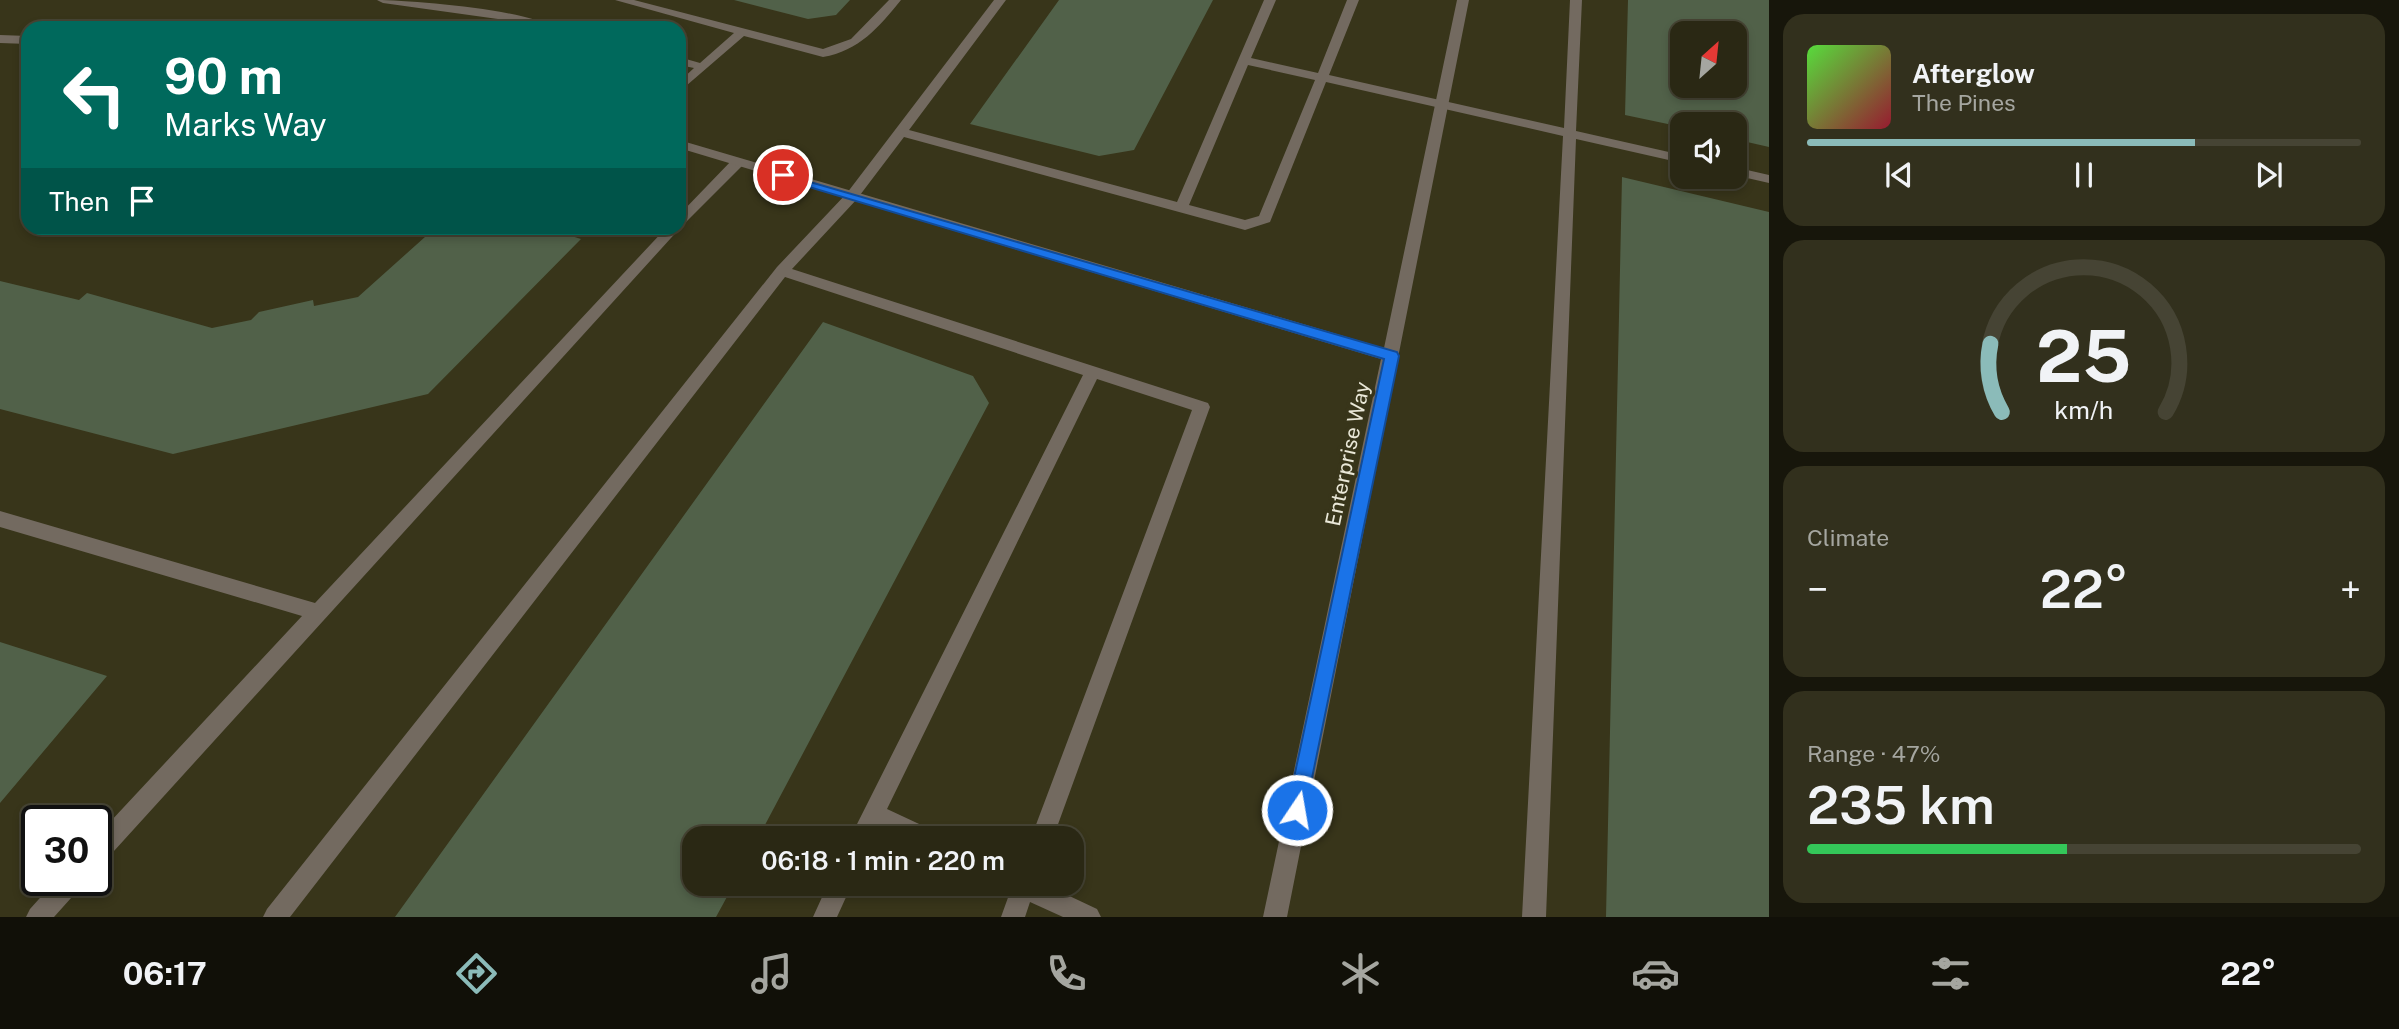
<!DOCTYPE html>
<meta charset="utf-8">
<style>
body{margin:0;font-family:"Public Sans",sans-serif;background:#32301d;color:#f1f3f6;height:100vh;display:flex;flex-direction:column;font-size:26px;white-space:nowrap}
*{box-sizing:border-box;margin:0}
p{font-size:23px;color:#a5a6a0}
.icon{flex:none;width:38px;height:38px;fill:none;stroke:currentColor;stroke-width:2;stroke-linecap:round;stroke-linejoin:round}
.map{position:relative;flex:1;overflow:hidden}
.side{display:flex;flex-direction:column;gap:14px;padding:14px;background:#17160b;width:630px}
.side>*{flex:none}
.top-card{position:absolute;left:21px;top:21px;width:665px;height:214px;border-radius:21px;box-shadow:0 4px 10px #0003,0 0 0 2px #464434;background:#00695c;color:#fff;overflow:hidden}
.needle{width:46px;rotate:27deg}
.fabs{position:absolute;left:1670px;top:21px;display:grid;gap:14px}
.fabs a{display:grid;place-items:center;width:77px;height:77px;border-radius:14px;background:#2a2814;box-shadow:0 4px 10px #0003,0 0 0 2px #464434;font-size:35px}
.speed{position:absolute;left:21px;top:805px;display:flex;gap:14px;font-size:35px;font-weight:700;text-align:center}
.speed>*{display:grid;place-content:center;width:91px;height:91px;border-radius:50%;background:#2a2814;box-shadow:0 4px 10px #0003,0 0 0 2px #464434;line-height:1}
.speed .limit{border:4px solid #111;border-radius:10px;background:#fff;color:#111}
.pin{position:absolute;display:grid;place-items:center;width:60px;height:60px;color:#fff;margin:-30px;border:4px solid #fff;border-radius:50%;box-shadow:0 2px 7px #0007}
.me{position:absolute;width:77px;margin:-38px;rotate:12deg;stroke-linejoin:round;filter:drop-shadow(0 0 5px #0008)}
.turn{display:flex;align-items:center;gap:24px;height:147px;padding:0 28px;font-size:32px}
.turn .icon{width:91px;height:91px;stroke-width:2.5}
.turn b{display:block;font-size:49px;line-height:60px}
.then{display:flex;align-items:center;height:66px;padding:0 28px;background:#0003;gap:14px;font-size:26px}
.big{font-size:52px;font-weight:600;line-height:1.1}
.side .widget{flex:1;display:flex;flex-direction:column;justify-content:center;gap:10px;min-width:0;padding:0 24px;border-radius:21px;background:#32301d}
.side .dial{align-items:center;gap:0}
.dial svg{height:182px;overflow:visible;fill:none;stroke:#464434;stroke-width:7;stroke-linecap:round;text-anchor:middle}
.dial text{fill:#f1f3f6;stroke:none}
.song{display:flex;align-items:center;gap:21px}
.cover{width:84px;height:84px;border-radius:10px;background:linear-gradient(135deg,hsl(110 70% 55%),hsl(350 70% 35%))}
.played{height:7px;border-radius:4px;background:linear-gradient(90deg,#8bbbb9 70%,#464434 70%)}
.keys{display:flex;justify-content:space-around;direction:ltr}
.heat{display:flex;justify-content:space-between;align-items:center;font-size:38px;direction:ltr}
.charge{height:10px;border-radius:5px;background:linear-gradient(90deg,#34c759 47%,#464434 0)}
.trip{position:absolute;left:682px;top:826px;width:402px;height:70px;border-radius:21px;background:#2a2814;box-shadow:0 4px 10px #0003,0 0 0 2px #464434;font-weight:600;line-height:70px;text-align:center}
.menu{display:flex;height:112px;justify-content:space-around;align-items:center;background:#111008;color:#a5a6a0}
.menu .icon{width:49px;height:49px}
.menu .active{color:#8bbbb9}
.menu b{font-size:32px;color:#f1f3f6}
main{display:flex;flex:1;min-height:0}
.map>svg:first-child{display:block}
</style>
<main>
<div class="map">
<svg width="1769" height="917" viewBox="0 0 1769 917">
<rect width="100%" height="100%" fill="#38351a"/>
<path fill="#516149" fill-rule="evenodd" d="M734,0H850L836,15L808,19Z
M1059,0H1213L1134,150L1099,156L970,124Z
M1628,0H1769V147L1734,139V124H1682V127L1625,115ZM1682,33H1734V86H1682Z
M1622,177L1769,212V917H1606Z
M435,228H546L581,239L428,394L173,454L0,409V281L79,300L87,293L212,328L251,320L259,312L313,300L314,306L358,297Z
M823,322L973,376L989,403L758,838H695V884H734L716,917H395Z
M0,642L107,676L0,803Z"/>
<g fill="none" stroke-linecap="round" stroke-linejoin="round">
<path fill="#736a60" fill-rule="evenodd" d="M377,0C411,0 530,10 554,28H535L505,20L383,3Z
M615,0H634L823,49L851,39L889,0H901C879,27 859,51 823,57L744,36L679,92V82L694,68L679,65V57L700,63L734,33Z
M994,0H1006L909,130L1177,202L1264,0H1276L1251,58L1318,73L1347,0H1359L1329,75L1564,128L1570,0H1582L1576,131L1682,155V163L1576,139L1546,917H1522L1563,136L1326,82L1270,222L1245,230L904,137L857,199L792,269L1208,403L1210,407L1053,838H1031L1192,410L1097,379L887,809L932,830L935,838H900L878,828L873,838H850L1083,375L785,277L290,917H263L267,909L777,267L847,193ZM1248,65L1315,80L1259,216L1245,220L1189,205Z
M738,158L745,162L743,165L681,227L104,862L96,865V837L302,616L0,527V511L315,603L666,228H679V215L733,159Z
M1734,167L1769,175V183L1734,175Z
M56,880H84L80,888L54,917H26L30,909Z
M828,884H852L837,917H813Z
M1007,884H1044L1097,909L1101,917H1063L1030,902L1025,917H1001L1010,892Z"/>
<path fill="#736a60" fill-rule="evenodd" d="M1457,0H1469L1287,917H1263L1381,359L679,148V140L1384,348Z
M0,35L28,36V44L0,43Z"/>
</g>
<path fill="#1a73e8" stroke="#114b97" stroke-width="2" d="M779,173L1397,352L1399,356L1304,817L1297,820L1290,817L1287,810L1384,359L779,178Z"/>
<g text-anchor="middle" stroke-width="7" stroke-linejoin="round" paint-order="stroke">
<g font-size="21" fill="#eae8d8" stroke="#38351a">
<text transform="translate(1348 454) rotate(-78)" y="7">Enterprise Way</text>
</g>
</g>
</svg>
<div class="fabs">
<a><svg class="needle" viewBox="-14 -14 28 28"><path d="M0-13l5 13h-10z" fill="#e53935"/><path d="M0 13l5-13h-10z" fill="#a5a6a0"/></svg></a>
<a><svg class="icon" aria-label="sound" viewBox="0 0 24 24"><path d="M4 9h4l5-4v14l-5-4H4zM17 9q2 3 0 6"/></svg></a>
</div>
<div class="speed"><div class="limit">30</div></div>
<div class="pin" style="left:783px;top:175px;background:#d93025"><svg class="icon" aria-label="arrive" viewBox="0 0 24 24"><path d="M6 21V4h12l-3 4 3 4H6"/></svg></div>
<svg class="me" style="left:1297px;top:810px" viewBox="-20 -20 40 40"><circle r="17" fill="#1a73e8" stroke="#fff" stroke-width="3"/><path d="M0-11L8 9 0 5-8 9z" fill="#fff"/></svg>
<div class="trip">06:18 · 1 min · 220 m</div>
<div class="top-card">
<div class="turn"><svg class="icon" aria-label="left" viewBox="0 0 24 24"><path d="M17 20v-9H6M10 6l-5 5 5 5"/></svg><div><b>90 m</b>Marks Way</div></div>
<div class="then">Then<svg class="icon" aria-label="arrive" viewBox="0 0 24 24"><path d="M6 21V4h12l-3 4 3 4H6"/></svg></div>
</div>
</div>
<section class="side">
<div class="widget">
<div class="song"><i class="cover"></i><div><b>Afterglow</b><p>The Pines</p></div></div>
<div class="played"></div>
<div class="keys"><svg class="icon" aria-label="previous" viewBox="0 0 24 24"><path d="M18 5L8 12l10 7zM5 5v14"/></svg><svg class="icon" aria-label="pause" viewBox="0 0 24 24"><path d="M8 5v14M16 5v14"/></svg><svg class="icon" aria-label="next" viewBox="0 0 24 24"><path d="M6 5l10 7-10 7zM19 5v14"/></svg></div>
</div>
<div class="widget dial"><svg viewBox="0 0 100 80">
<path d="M14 69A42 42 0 1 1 86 69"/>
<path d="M14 69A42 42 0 0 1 9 39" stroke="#8bbbb9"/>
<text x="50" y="56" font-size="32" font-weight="700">25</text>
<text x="50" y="72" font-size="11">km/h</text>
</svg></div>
<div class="widget"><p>Climate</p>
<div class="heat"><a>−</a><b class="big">22°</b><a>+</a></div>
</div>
<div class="widget"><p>Range · 47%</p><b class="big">235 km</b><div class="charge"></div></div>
</section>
</main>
<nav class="menu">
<b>06:17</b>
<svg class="icon active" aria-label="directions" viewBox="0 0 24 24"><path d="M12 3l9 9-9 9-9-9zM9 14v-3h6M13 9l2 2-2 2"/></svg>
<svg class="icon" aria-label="music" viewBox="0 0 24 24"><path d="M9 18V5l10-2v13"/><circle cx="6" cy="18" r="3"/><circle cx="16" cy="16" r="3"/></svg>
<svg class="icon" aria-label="phone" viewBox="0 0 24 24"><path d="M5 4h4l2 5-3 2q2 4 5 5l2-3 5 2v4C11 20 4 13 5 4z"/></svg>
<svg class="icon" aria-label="climate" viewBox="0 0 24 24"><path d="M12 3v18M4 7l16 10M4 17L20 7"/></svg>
<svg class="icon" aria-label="car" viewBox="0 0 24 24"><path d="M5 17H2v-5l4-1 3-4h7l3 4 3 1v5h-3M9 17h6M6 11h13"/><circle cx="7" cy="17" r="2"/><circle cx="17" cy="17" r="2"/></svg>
<svg class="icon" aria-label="filters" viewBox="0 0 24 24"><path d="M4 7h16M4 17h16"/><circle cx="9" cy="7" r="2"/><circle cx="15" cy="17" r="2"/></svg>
<b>22°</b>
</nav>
